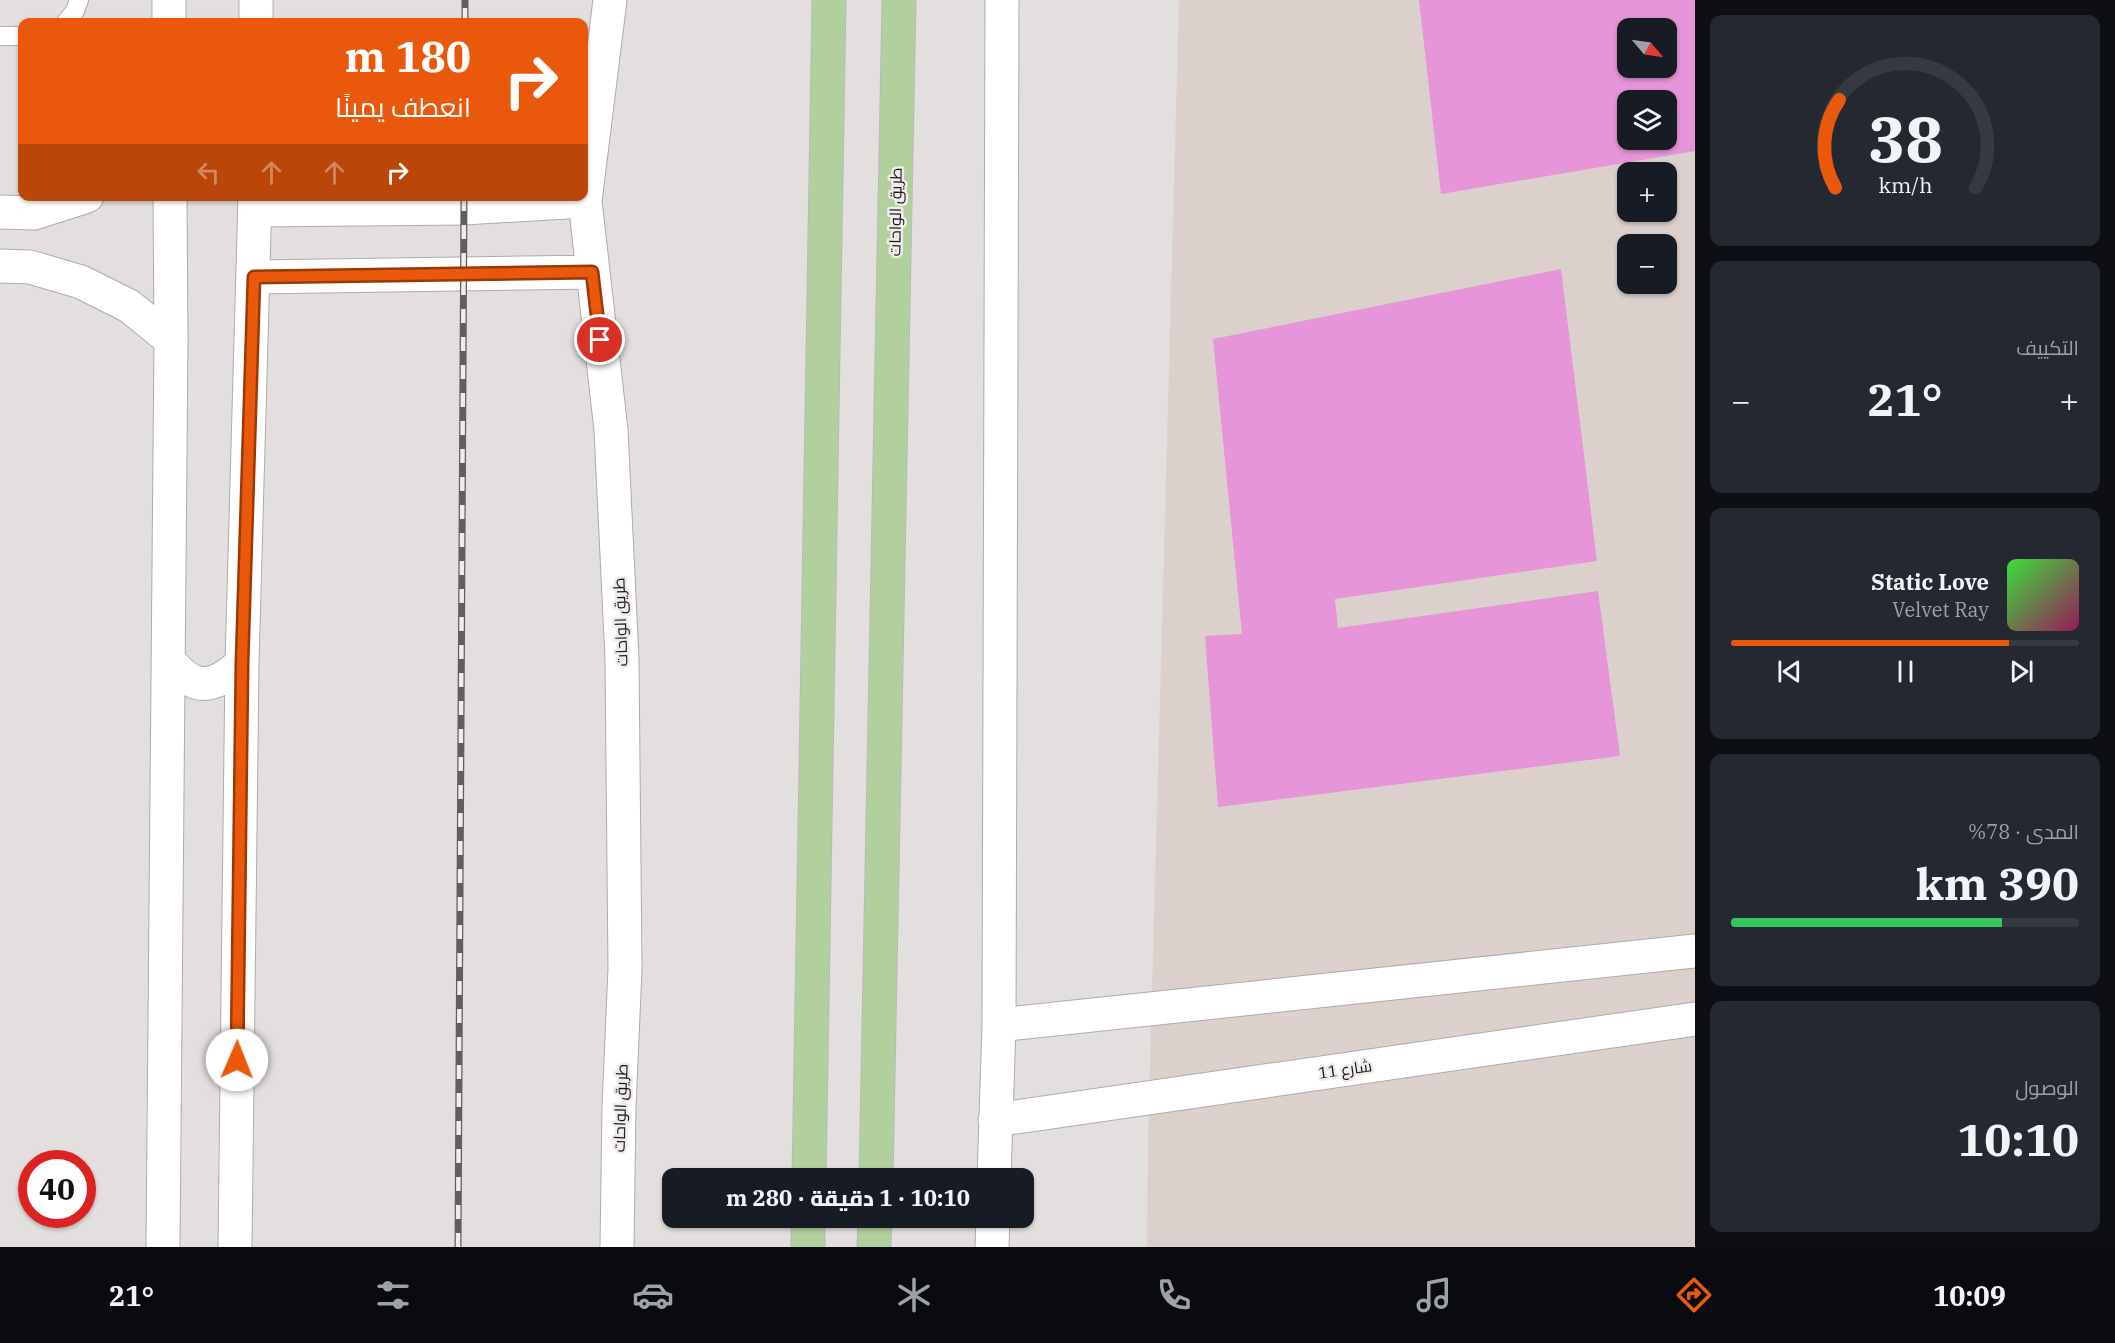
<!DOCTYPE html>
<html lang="ar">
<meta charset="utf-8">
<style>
body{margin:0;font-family:"IBM Plex Serif",Cairo,serif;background:#242831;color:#f1f3f6;direction:rtl;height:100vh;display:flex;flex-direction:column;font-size:22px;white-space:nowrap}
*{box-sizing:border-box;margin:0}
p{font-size:20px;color:#9ea1a6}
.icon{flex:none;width:33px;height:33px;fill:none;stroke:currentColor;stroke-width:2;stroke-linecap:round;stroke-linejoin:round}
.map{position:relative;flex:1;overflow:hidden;direction:ltr}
.side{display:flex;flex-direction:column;gap:15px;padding:15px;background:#0d0f14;width:420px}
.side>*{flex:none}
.hud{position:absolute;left:18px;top:18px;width:570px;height:183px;border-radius:12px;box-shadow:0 2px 4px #0004;direction:rtl;background:#ea580c;color:#fff;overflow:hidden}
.needle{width:39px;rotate:119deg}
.tools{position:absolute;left:1617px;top:18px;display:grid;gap:12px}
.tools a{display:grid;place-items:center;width:60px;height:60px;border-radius:12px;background:#171b24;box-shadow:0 2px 4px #0004;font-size:30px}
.speed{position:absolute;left:18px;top:1150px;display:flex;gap:12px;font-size:30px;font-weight:700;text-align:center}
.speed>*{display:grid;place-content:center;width:78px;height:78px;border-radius:50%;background:#171b24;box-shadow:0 2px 4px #0004;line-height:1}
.speed .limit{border:9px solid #d22;background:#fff;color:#111}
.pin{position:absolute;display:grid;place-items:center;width:51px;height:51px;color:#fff;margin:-26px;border:3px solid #fff;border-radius:50%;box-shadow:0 2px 6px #0007}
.me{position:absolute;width:66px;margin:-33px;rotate:1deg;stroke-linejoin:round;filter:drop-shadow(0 0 4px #0008)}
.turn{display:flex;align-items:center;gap:21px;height:126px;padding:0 18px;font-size:27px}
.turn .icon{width:78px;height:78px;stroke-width:2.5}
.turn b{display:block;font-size:42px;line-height:51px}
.lanes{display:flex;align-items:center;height:57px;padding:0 18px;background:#0003;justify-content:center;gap:30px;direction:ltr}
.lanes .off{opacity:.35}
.big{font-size:45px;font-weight:800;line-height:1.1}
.side .tile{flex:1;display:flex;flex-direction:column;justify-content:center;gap:9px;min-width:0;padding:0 21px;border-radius:12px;background:#242831}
.side .dial{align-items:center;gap:0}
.dial svg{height:156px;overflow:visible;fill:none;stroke:#363941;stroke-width:7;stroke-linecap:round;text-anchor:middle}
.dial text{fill:#f1f3f6;stroke:none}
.song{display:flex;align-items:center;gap:18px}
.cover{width:72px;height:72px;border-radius:9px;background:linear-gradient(135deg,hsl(120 70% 55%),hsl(330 70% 35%))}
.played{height:6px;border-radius:3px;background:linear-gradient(90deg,#ea580c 80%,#363941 80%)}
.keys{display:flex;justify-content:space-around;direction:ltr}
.heat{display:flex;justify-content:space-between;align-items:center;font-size:33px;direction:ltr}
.charge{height:9px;border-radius:4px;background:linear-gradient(90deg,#34c759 78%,#363941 0)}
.trip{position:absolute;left:662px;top:1168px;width:372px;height:60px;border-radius:12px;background:#171b24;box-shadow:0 2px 4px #0004;font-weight:800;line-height:60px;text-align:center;direction:rtl}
.tab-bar{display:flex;height:96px;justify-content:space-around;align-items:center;background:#090b0e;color:#9ea1a6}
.tab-bar .icon{width:42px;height:42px}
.tab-bar .current{color:#ea580c}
.tab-bar b{font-size:27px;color:#f1f3f6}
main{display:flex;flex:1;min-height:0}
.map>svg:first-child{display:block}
</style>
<main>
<section class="side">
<div class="tile dial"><svg viewBox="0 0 100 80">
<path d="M14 69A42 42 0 1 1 86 69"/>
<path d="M14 69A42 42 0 0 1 16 24" stroke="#ea580c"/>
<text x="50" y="56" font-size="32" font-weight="700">38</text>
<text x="50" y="72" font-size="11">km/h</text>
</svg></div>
<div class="tile"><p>التكييف</p>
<div class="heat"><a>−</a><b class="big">21°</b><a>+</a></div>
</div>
<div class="tile">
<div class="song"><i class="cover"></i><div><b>Static Love</b><p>Velvet Ray</p></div></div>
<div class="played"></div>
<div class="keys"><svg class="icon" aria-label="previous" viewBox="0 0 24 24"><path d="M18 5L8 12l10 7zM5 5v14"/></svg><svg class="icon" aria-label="pause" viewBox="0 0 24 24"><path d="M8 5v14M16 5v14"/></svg><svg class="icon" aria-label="next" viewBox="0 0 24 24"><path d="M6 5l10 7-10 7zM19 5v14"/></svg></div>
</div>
<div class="tile"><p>المدى · 78%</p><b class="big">390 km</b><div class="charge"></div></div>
<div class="tile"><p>الوصول</p><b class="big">10:10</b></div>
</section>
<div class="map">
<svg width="1695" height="1247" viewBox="0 0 1695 1247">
<rect width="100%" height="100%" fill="#e3dfde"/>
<path fill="#dcd0cc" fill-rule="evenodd" d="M1179,0H1695V1247H1147L1148,1139ZM1628,28H1666V68H1628ZM1628,100H1666V140H1628ZM1628,172H1666V212H1628ZM1628,244H1666V284H1628Z"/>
<path fill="#e595d8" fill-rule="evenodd" d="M1419,0H1695V151L1441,194ZM1628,28H1666V68H1628ZM1628,100H1666V140H1628Z
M1561,269L1597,561L1335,599L1338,628L1598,591L1620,756L1218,807L1205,636L1242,634L1213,339Z"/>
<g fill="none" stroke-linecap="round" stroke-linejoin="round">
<g stroke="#afabaa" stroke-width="20">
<path id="service" d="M66,22L75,11L79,0
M0,36H22"/>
</g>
<g stroke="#afabaa" stroke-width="35">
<path id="minor" d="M610,0L585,201L611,430L622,659L625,969L619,1107L617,1247
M255,210L464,208L585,201
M0,212L34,213L87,196
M0,266L30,267L81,282L129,306L171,340
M254,277L592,272
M999,1025L1695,951
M995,1120L1695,1019
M994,1179L999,1025L1002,0
M992,1247L993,1218"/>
</g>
<g stroke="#afabaa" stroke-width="35">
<path id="tertiary" d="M169,0V22
M256,22V0
M168,659C193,692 213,690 242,663
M163,1247L171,340L170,196
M235,1247L242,663L255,196"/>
</g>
<g stroke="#bababa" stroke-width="35">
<path id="trunk" d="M809,1179L829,0
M876,1179L899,0
M808,1247V1218
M874,1247L875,1218"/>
</g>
<use href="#service" stroke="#fff" stroke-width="18"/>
<use href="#minor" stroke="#fff" stroke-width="33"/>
<use href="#tertiary" stroke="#fff" stroke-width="33"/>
<use href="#trunk" stroke="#b2d09e" stroke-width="33"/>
<g stroke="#615f5e" stroke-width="7">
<path id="rail" d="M465,22V0
M458,1247L464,196"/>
</g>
<use href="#rail" stroke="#f0eceb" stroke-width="4.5" stroke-dasharray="14" stroke-linecap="butt"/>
</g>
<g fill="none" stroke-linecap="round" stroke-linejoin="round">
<g stroke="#983908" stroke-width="15">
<path id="route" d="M237,1060L242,663L254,277L592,272L600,340"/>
</g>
<use href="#route" stroke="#ea580c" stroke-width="10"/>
</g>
<g text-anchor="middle" stroke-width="5" stroke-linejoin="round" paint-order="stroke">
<g font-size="16" fill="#1a1918" stroke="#f0eceb">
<text transform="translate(895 212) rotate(-89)" y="6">طريق الواحات</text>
<text transform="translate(620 622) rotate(-92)" y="6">طريق الواحات</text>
<text transform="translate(1345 1069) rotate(-8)" y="6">شارع 11</text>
<text transform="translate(620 1108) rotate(-88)" y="6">طريق الواحات</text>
</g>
</g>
</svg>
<div class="tools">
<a><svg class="needle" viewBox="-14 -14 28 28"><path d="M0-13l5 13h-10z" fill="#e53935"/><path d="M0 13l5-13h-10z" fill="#9ea1a6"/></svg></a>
<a><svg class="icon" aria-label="layers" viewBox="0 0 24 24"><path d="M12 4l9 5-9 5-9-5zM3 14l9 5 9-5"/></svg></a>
<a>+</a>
<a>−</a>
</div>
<div class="speed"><div class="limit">40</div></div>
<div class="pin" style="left:600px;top:340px;background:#d93025"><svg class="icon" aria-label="arrive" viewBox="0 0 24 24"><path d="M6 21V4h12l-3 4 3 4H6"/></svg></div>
<svg class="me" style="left:237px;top:1060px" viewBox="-20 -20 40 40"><circle r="19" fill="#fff"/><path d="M0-13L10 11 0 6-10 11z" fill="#ea580c"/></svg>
<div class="trip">10:10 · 1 دقيقة · 280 m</div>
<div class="hud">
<div class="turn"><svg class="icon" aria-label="right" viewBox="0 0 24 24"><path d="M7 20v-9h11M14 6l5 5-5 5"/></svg><div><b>180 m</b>انعطف يمينًا</div></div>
<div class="lanes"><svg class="icon off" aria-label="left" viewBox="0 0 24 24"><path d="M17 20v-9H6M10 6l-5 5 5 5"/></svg><svg class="icon off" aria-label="ahead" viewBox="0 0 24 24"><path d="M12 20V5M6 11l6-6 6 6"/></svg><svg class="icon off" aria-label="ahead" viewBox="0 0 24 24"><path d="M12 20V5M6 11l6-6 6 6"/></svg><svg class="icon" aria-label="right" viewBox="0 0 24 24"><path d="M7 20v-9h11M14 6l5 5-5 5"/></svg></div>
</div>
</div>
</main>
<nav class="tab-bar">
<b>10:09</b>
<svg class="icon current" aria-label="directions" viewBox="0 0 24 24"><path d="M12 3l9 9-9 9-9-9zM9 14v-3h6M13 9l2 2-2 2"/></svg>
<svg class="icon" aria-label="music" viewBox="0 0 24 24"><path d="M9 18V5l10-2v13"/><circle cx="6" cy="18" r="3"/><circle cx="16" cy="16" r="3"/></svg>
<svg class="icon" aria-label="phone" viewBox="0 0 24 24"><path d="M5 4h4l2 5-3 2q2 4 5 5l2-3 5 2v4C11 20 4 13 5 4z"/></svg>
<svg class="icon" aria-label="climate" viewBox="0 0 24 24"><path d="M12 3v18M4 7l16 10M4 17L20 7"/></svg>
<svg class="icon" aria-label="car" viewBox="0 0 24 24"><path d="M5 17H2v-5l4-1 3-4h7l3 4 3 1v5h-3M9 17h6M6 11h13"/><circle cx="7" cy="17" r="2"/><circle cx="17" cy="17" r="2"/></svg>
<svg class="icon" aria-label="filters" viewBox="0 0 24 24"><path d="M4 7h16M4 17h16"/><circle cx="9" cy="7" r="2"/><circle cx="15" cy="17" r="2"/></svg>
<b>21°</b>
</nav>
